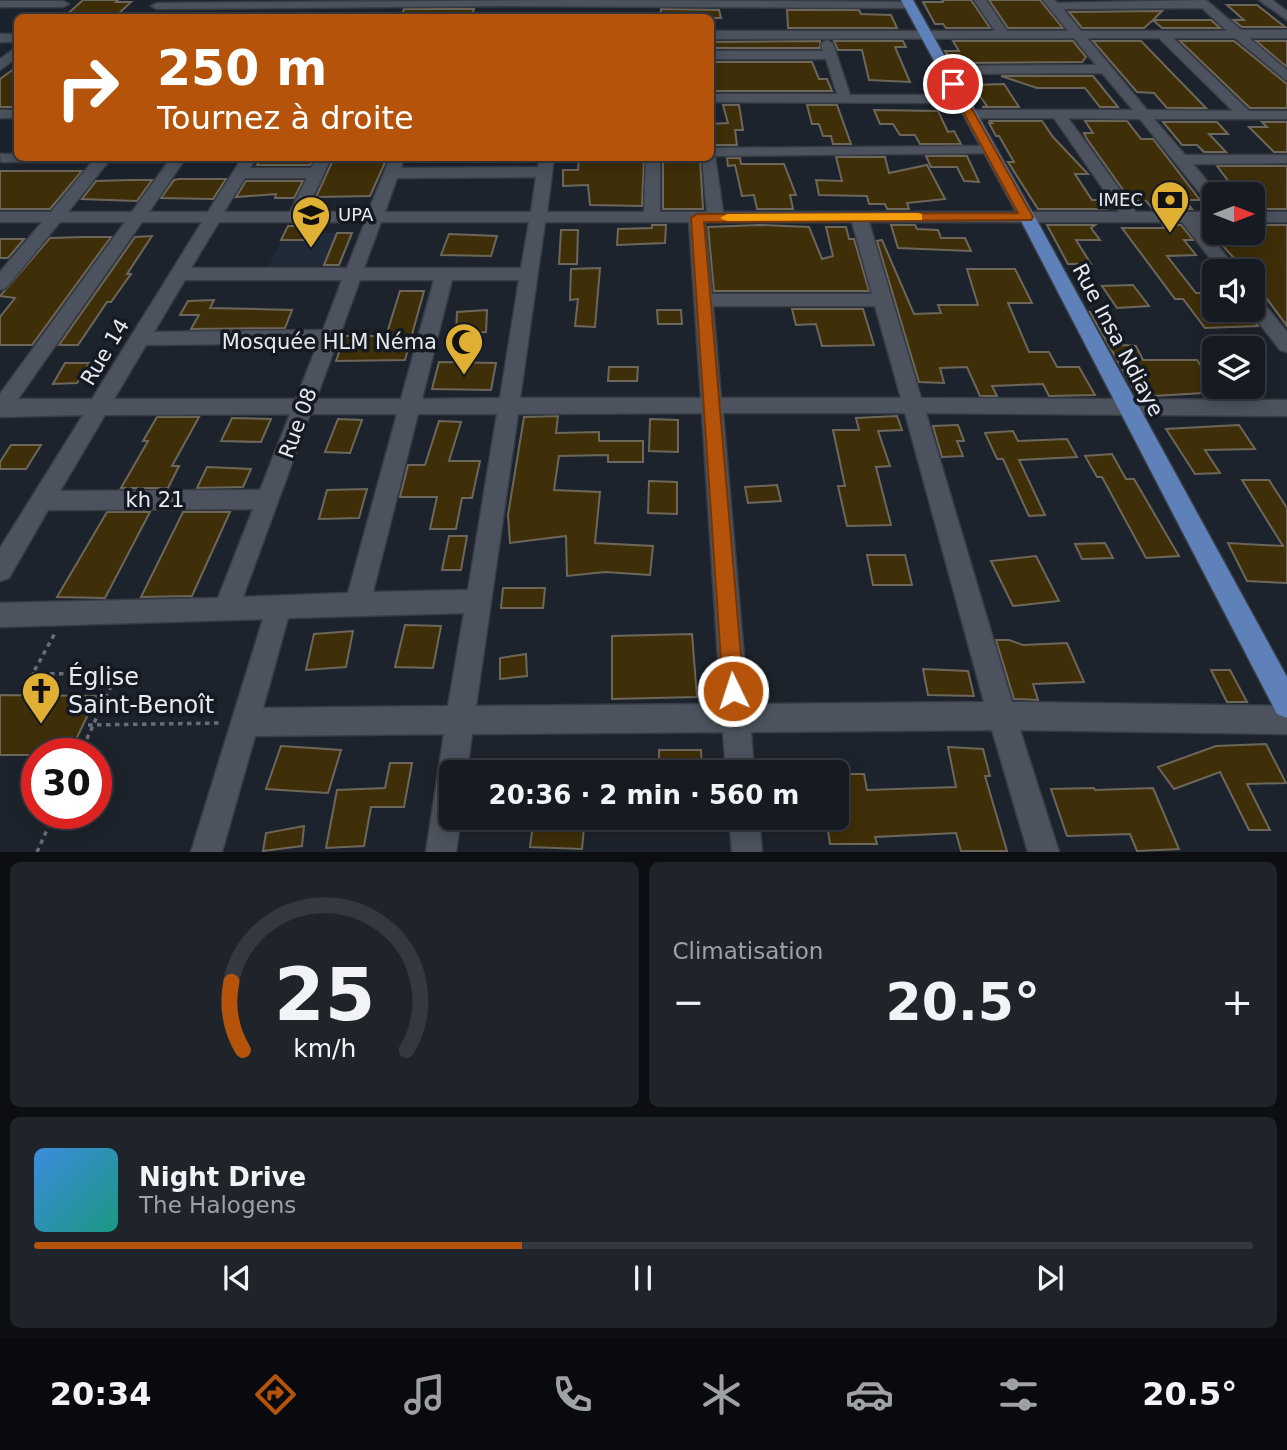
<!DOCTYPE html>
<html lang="fr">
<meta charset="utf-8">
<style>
body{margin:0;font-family:"DejaVu Sans",sans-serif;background:#1f232a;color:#f1f3f6;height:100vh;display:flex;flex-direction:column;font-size:26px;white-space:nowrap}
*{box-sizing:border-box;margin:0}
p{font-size:23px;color:#9ea1a5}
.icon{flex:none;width:38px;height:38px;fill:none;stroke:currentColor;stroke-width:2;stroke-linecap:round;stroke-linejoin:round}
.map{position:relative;height:852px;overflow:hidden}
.details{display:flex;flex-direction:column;gap:10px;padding:10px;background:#0c0e12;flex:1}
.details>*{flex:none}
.banner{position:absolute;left:14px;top:14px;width:700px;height:147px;border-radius:10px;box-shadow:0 4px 18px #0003,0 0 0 2px #35383f;background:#b45309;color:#fff;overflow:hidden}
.needle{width:46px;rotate:90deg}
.fabs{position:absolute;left:1202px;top:182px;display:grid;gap:14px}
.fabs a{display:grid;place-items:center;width:63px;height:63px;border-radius:10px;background:#161a21;box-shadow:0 4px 18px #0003,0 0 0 2px #35383f;font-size:35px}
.speed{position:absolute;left:21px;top:738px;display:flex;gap:14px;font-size:35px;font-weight:700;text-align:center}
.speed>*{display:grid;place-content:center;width:91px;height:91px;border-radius:50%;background:#161a21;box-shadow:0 4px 18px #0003,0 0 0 2px #35383f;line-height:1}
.speed .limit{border:10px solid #d22;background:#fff;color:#111}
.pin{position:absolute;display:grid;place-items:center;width:60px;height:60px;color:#fff;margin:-30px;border:4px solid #fff;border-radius:50%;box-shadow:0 2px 7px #0007}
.me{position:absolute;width:77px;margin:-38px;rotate:356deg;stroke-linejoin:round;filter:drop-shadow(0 0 5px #0008)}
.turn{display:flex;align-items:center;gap:24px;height:147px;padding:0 28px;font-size:32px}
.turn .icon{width:91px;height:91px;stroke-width:2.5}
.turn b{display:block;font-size:49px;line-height:60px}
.big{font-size:52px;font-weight:700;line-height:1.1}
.details .widget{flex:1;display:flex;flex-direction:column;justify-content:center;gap:10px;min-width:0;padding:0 24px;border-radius:10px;background:#1f232a}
.details .dial{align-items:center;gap:0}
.dial svg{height:182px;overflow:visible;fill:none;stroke:#35383f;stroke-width:7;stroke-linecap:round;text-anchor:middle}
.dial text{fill:#f1f3f6;stroke:none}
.song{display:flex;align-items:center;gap:21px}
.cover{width:84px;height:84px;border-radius:10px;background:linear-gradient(135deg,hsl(210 70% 55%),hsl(170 70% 35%))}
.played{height:7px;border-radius:4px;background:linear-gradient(90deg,#b45309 40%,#35383f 40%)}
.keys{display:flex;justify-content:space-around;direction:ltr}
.heat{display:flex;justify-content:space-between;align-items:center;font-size:38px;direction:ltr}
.details .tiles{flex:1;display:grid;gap:10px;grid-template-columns:1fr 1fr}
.widget:last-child{grid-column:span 2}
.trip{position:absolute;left:439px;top:760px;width:410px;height:70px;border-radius:10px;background:#161a21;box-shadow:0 4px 18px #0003,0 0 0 2px #35383f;font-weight:700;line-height:70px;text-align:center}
.menu{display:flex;height:112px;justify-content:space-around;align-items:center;background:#090a0d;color:#9ea1a5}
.menu .icon{width:49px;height:49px}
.menu .selected{color:#b45309}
.menu b{font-size:32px;color:#f1f3f6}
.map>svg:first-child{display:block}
</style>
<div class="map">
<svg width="1287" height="852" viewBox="0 0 1287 852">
<rect width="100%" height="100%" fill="#1d232c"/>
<path fill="#212a39" d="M288,226H310L308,233H352L339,265L269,266Z"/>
<path fill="#3e2f08" stroke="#6d675b" stroke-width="2" d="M83,0H118L116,2H131L114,18H63Z
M942,0H971L990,28H946L943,24H935L923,2H943Z
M989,0H1040L1063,28H1008Z
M1227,5H1257L1285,27H1242L1233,20H1244Z
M404,9H474L471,18L401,16Z
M661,9L719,10L721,18H660Z
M787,10H859L861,14L891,15L897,28H788Z
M1162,11L1153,20H1211L1220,28H1162L1153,20L1144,28H1082L1069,12Z
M820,41V48H710V42Z
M834,41H903L906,47H895L910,82L869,80L862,50H838Z
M953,41H1073L1086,57L1082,62L960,63L950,60L945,51H959Z
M1093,41H1141L1206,108H1167L1154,93L1137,92Z
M1180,41H1234L1287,84V108H1250Z
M1256,41H1287V67Z
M710,62H812L819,79H827L832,91H715Z
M18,66V107H0V79Z
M1001,76H1093L1118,107H1100L1085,88H1037Z
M1004,84L1019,107H982L987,106L972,85Z
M723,105H739L743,130H735L737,145H710V124L728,123Z
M807,105H837L851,144H833L831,136H823L819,124H812Z
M874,110L938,111L948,132L954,131L961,144H920L915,135H900L893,124H880Z
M990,121H1042L1053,137L1088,174H1075L1092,200H1101L1107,209H1038L1008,162H1014L999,136H996L989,123H992Z
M1085,121H1127L1141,139H1153L1200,200H1185L1192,209H1153L1146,201H1131L1087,139L1084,133H1093Z
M1163,122H1217L1228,134H1209L1226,152H1204L1197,145H1182Z
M1262,122H1287V152H1274L1249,127H1267Z
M926,156H967L979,182L964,181L957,167H931Z
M836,157H885L889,173L927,165L945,199L907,203L909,209H887L885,204H869L867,196L819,195L816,180L842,181Z
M262,158H314L310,165H257Z
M334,158H387L370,196L316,197Z
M579,158H644L642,206L590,205L588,185L563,186V170H578Z
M663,158H700L703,209H663Z
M727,158H740L741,164H784L796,195H790L793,209H757L754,195L742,196L735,165L728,166Z
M1217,166H1287V209H1253V194H1238Z
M0,171H82L50,209H0Z
M179,179H226L213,199L161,198L174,180Z
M131,180H152L137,201L82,199L96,181Z
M246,181H303L294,198H275L276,194L236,197Z
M652,225H666L665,243L617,245L618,229L652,228Z
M760,225L809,227L822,259L833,256L826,227H846L849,239H854L869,291H714L708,227Z
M891,225H915L917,229L938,230L941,238H965L971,251L898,248Z
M1047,225H1095L1091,228L1100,240H1076L1091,264H1068Z
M1163,225H1181L1193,240H1184L1196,255L1167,256L1196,293H1214V310H1245L1258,326L1205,328L1183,299H1175L1122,228H1165Z
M1253,225H1287V326L1253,280V271H1246L1211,233H1257Z
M288,226H310L304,240H281Z
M561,230H578L577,264H559Z
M337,233H352L339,265H324Z
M449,234L497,236L491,256L441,255Z
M152,236L127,274H131L111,302H107L78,345H59L135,237Z
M83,237H111L32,345H0V317L15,298L0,296L50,238Z
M0,239H24L8,258H0Z
M882,240L914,314L941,313L938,305H978L967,269H1015L1032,303H1008L1029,352H1049L1057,367H1079L1095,395L1049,396L1043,384L992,386L997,396H980L967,367L940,368L944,383L919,382L877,241Z
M600,268L595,327L575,326L578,299L570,300L571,269Z
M1133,285L1149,306L1117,308L1102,286Z
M400,291H424L405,360L336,361L345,336H386Z
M214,300L210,308L292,310L285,328L191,329L199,315H180L188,301Z
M792,309H863L874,345L822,346L816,324L796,325Z
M487,310L486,332L456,334L457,312Z
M657,310H681L682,324H658Z
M1090,312H1103L1123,345L1136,346L1143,360H1197L1219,392L1138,397Z
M439,362L496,363L491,390L432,389Z
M65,363H89L77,383L53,384Z
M609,367H638L637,381H608Z
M558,416L556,433L599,432V441H643V462H608V455L559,456L554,490L600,492L595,543L653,546L650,575L605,572L567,576L566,536L510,543L508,515L524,417Z
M897,416L902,430L878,431L890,466L876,467L891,525L847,526L838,486H845L833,430H859L856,418Z
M157,417H199L172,466H179L168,488H121L148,441H143Z
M232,418L271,419L261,442L221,441Z
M338,419L362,420L350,453L325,452Z
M650,419L678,420V452L649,451Z
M439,421L461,422L449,461H480L472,498H462L456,529H430L437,497H400L408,465H425Z
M958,425L964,441H957L963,456L942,457L933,426Z
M1239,425L1255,449L1205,450L1220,473L1195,474L1166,429Z
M1013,431L1018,441L1067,439L1077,457L1019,460L1045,515L1029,516L1003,459H997L985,433Z
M11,445H41L26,469H0V462Z
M1112,454L1126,479H1134L1179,556L1146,558L1102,477H1097L1085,456Z
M207,467L251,469L243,487L197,488Z
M1242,480H1269L1287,508V583L1247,581L1228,543L1283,546Z
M649,481L677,482V514L648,513Z
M777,485L781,501L748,503L745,487Z
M367,489L359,518L319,519L327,490Z
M107,512H150L105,598L57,597Z
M183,512H230L192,596L141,597Z
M449,536H467L461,570H442Z
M1105,543L1113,558L1082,559L1075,544Z
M867,555H905L912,585H873Z
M1036,556L1059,601L1013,606L991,561Z
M503,588H545L543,608H501Z
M405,625L441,626L433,668L395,667Z
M353,631L346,667L306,670L314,634Z
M692,634L697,697L612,699V636Z
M996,640H1009L1023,645L1067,643L1084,682L1033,684L1038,700L1014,699Z
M526,654L527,676L500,679V658Z
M923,669L968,671L974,696L928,695Z
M1211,670H1230L1247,702H1227Z
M0,695L97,696L69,754L37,755H0Z
M1266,744L1286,783L1247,784L1270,830H1249L1220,772L1174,789L1158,767L1216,746Z
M281,746L341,750L328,793L266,789Z
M948,747L983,749L990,776H985L1007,851H961L956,833L875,837L877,844H830L826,817H836V774H864L867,790L956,787Z
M659,750H701L702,772H659Z
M390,763H412L404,807H371L364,846L326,848L337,790L385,788Z
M1094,788L1095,790L1153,788L1179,849L1137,851L1130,834L1067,836L1051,789Z
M534,817H585L582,849L530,847Z
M304,826L302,846L263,851L266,833Z"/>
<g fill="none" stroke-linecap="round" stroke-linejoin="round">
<g stroke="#383d45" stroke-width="3">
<path id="minor" d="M582,0L909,2L915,5L909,8L503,6L157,9L151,6L157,3Z
M974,0H986L1007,31H1068L1043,0H1055L1057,3L1206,0L1241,30H1287V38H1249L1287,70V81L1235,38H1173L1249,111H1287V119H1154L1185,155H1287V163L1193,164L1218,194H1214V205L1208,203L1140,119L1068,118L1136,212H1214V222H1199L1238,271H1220L1182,222H869L921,398L1287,400V416L926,413L1012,702L1287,706V734L1020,730L1059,852H1028L992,730L751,732L754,772H726L723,732L472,734L467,772H452V817H461L456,852H426L444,734L255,736L222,852H191L263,619L0,627V603L218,598L253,509L48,510L9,578L0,581V548L83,415L0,417V394L125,222H60L6,288L0,290V272L42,222H0V212H51L92,162H1L0,154H18V158H193L191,161L183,162L149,212H208L242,158H256L250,168H311L317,158H331L306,212H368L390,158H404L401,168L538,167L540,158H554L547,212H644L646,158H660V212H707L702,158H710V148L989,146L996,150L994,153L715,156L723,212H1119L1054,118H969L962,114L969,110H1133L1102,73L945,74L939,70L945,66L1096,65L1074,38L710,39V31H995ZM1202,8L1227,31H1081L1063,9ZM1087,38H1159L1233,111L1147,110ZM108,162H168L132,212H68ZM536,177L531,212H385L397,178ZM245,178H307L290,212H224ZM142,222H202L92,399H18ZM219,222H365L347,268H191ZM381,222H529L521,268H364ZM545,222H689L701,398H520ZM705,222H852L872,294H712ZM185,280H342L323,330L154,332ZM360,280H434L401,399H316ZM452,280H519L500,398L422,399ZM713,306H875L901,398H721ZM318,343L296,399H114L146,345ZM702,413L721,704L476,706L518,414ZM723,413H905L984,702L748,704ZM290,414L260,490L60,491L105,415ZM310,414H397L348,593L243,597ZM418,414H497L468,590L373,592ZM464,613L448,706L263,708L288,618Z
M1259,0H1272L1287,11V20Z
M0,1H63L69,4L63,7H0Z
M0,34H18V42H0Z
M827,40L833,44L850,95H961L968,99L961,103L710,102V94H837L826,59H710V51H823L821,44Z
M18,46V57L0,70V59Z
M0,110H18V118H0Z
M1253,212H1287V222H1253Z
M1253,296L1259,298L1287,332V352L1280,350L1249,310H1253Z
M729,817H759L762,852H732Z"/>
</g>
<g stroke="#383d45" stroke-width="3">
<path id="major" d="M901,0H913L1035,217L1287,677V718L1277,714L1019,217Z"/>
</g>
<path stroke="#686d76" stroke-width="3.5" stroke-dasharray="4.5 4.5" stroke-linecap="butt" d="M32,674L117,673L80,754
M26,686L55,633
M88,725L222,723
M37,852L54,814"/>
<use href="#minor" fill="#4c535e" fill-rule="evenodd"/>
<use href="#major" fill="#5f81b9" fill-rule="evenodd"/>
</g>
<path fill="#b45309" stroke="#753606" stroke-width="2" d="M953,81L958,84L1033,217L1031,220L704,222L744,691L741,699L733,702L726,699L723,691L691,218L697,214L1018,213L948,84Z"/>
<path fill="#f59e0b" d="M918,213L922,214V220L727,221L720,218L727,214Z"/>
<defs>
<g id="bank-pin" transform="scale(2.0125)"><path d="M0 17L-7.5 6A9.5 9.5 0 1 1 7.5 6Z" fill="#dfb034" stroke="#141922"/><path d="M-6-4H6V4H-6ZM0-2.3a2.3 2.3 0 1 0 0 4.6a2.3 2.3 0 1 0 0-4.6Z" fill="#111"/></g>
<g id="school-pin" transform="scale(2.0125)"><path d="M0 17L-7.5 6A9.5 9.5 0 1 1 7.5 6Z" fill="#dfb034" stroke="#141922"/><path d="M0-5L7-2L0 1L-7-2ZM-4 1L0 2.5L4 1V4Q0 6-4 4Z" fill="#111"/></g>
<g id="mosque-pin" transform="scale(2.0125)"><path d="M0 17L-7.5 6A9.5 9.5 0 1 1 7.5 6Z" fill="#dfb034" stroke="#141922"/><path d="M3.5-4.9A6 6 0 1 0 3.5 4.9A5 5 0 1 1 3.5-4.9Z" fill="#111"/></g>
<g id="church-pin" transform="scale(2.0125)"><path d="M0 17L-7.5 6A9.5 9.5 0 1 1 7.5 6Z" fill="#dfb034" stroke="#141922"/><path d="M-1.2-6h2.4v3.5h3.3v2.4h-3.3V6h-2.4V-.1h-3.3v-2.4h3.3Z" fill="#111"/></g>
</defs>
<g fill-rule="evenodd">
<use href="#bank-pin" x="1170" y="200"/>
<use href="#school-pin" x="311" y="215"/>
<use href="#mosque-pin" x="464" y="342"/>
<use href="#church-pin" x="41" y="691"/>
</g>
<g text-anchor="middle" stroke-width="7" stroke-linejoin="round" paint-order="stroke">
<g font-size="18" fill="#e6eaf1" stroke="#141922" text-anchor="end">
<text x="1143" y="206">IMEC</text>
<text x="338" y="221" text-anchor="start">UPA</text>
</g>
<g font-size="21" fill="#e6eaf1" stroke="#141922">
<text transform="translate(1118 340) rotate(62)" y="7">Rue Insa Ndiaye</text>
<text transform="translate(105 352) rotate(-59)" y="7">Rue 14</text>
<text transform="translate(298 423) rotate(-70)" y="7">Rue 08</text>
<text x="155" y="507">kh 21</text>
</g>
<g font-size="21" fill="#e6eaf1" stroke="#141922" text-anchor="end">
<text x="437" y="349">Mosquée HLM Néma</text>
</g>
<g font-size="24" fill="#e6eaf1" stroke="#141922" text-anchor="start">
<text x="68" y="685">Église<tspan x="68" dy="28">Saint-Benoît</tspan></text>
</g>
</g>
</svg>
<div class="fabs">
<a><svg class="needle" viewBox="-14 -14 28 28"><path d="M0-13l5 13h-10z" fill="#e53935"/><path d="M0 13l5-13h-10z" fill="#9ea1a5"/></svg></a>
<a><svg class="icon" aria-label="sound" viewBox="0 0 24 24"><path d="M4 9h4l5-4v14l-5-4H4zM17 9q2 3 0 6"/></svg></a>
<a><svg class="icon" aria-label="layers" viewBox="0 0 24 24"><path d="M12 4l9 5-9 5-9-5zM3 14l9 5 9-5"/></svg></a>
</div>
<div class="speed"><div class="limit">30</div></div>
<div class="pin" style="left:953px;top:84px;background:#d93025"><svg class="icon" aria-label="arrive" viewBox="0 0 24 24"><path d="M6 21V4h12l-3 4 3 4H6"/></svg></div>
<svg class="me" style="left:733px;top:691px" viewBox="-20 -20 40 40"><circle r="17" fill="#b45309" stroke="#fff" stroke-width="3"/><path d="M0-11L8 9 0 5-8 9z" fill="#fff"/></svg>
<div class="trip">20:36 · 2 min · 560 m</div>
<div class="banner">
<div class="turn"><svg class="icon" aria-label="right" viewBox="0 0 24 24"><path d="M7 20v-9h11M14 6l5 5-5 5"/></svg><div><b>250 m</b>Tournez à droite</div></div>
</div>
</div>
<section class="details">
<div class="tiles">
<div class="widget dial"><svg viewBox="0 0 100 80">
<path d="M14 69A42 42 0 1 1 86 69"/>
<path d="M14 69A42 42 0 0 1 9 39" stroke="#b45309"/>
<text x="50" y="56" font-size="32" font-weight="700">25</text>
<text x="50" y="72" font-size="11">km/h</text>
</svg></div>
<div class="widget"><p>Climatisation</p>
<div class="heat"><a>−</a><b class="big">20.5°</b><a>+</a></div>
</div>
<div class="widget">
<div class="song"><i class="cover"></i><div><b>Night Drive</b><p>The Halogens</p></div></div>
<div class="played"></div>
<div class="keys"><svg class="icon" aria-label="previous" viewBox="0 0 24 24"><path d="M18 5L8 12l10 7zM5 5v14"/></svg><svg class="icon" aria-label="pause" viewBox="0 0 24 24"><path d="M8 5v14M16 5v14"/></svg><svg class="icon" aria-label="next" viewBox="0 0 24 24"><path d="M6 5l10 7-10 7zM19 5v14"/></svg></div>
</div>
</div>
</section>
<nav class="menu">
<b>20:34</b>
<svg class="icon selected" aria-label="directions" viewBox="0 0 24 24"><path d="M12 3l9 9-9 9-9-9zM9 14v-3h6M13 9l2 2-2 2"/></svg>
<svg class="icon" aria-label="music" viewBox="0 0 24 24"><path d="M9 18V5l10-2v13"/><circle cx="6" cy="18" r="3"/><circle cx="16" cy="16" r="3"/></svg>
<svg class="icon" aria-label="phone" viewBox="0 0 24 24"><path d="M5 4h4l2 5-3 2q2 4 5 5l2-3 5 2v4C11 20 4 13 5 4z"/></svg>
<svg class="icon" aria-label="climate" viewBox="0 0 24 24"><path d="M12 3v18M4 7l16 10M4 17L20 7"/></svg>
<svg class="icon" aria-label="car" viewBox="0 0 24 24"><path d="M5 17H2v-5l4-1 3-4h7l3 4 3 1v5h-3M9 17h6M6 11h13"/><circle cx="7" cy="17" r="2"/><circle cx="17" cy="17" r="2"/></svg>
<svg class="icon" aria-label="filters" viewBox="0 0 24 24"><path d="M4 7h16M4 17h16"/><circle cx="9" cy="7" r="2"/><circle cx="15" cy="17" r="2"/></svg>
<b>20.5°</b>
</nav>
